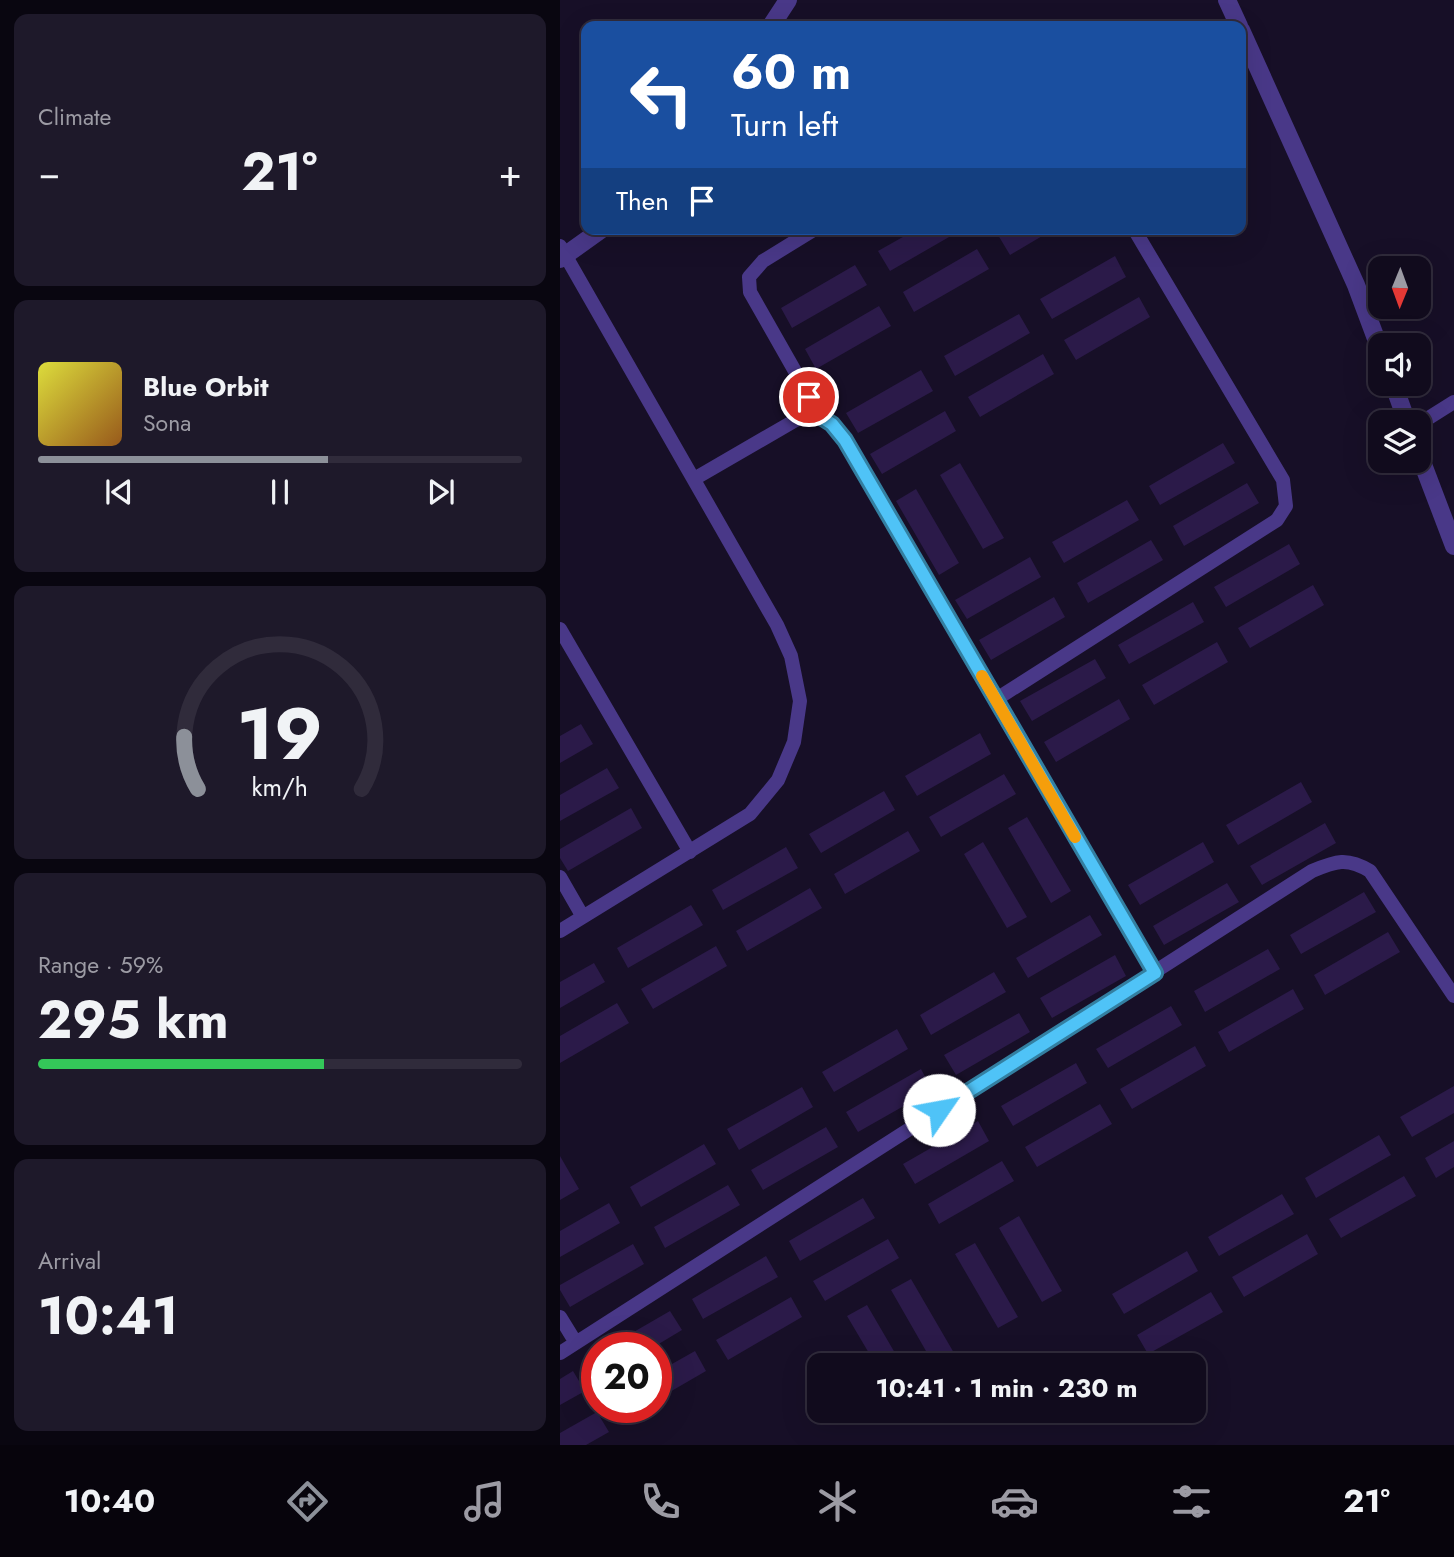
<!DOCTYPE html>
<meta charset="utf-8">
<style>
body{margin:0;font-family:Jost,sans-serif;background:#1e192a;color:#f1f3f6;height:100vh;display:flex;flex-direction:column;font-size:26px;white-space:nowrap}
*{box-sizing:border-box;margin:0}
p{font-size:23px;color:#9c9ba4}
.icon{flex:none;width:38px;height:38px;fill:none;stroke:currentColor;stroke-width:2;stroke-linecap:round;stroke-linejoin:round}
.map{position:relative;flex:1;overflow:hidden}
.sheet{display:flex;flex-direction:column;gap:14px;padding:14px;background:#090610;width:560px}
.sheet>*{flex:none}
.hud{position:absolute;left:21px;top:21px;width:665px;height:214px;border-radius:14px;box-shadow:0 7px 28px #0002,0 0 0 2px #302b3b;background:#1a4fa0;color:#fff;overflow:hidden}
.needle{width:46px;rotate:181deg}
.buttons{position:absolute;left:808px;top:256px;display:grid;gap:14px}
.buttons a{display:grid;place-items:center;width:63px;height:63px;border-radius:14px;background:#110b1d;box-shadow:0 7px 28px #0002,0 0 0 2px #302b3b;font-size:35px}
.speed{position:absolute;left:21px;top:1332px;display:flex;gap:14px;font-size:35px;font-weight:700;text-align:center}
.speed>*{display:grid;place-content:center;width:91px;height:91px;border-radius:50%;background:#110b1d;box-shadow:0 7px 28px #0002,0 0 0 2px #302b3b;line-height:1}
.speed .limit{border:10px solid #d22;background:#fff;color:#111}
.pin{position:absolute;display:grid;place-items:center;width:60px;height:60px;color:#fff;margin:-30px;border:4px solid #fff;border-radius:50%;box-shadow:0 2px 7px #0007}
.me{position:absolute;width:77px;margin:-38px;rotate:57deg;stroke-linejoin:round;filter:drop-shadow(0 0 5px #0008)}
.turn{display:flex;align-items:center;gap:24px;height:147px;padding:0 35px;font-size:32px}
.turn .icon{width:91px;height:91px;stroke-width:2.5}
.turn b{display:block;font-size:49px;line-height:60px}
.then{display:flex;align-items:center;height:66px;padding:0 35px;background:#0003;gap:14px;font-size:26px}
.big{font-size:52px;font-weight:700;line-height:1.1}
.sheet .widget{flex:1;display:flex;flex-direction:column;justify-content:center;gap:10px;min-width:0;padding:0 24px;border-radius:14px;background:#1e192a}
.sheet .dial{align-items:center;gap:0}
.dial svg{height:182px;overflow:visible;fill:none;stroke:#302b3b;stroke-width:7;stroke-linecap:round;text-anchor:middle}
.dial text{fill:#f1f3f6;stroke:none}
.song{display:flex;align-items:center;gap:21px}
.cover{width:84px;height:84px;border-radius:10px;background:linear-gradient(135deg,hsl(60 70% 55%),hsl(30 70% 35%))}
.played{height:7px;border-radius:4px;background:linear-gradient(90deg,#8c9099 60%,#302b3b 60%)}
.keys{display:flex;justify-content:space-around;direction:ltr}
.heat{display:flex;justify-content:space-between;align-items:center;font-size:38px;direction:ltr}
.charge{height:10px;border-radius:5px;background:linear-gradient(90deg,#34c759 59%,#302b3b 0)}
.trip{position:absolute;left:247px;top:1353px;width:399px;height:70px;border-radius:14px;background:#110b1d;box-shadow:0 7px 28px #0002,0 0 0 2px #302b3b;font-weight:700;line-height:70px;text-align:center}
.dock{display:flex;height:112px;justify-content:space-around;align-items:center;background:#07040c;color:#9c9ba4}
.dock .icon{width:49px;height:49px}
.dock .current{color:#8c9099}
.dock b{font-size:32px;color:#f1f3f6}
main{display:flex;flex:1;min-height:0}
.map>svg:first-child{display:block}
</style>
<main>
<section class="sheet">
<div class="widget"><p>Climate</p>
<div class="heat"><a>−</a><b class="big">21°</b><a>+</a></div>
</div>
<div class="widget">
<div class="song"><i class="cover"></i><div><b>Blue Orbit</b><p>Sona</p></div></div>
<div class="played"></div>
<div class="keys"><svg class="icon" aria-label="previous" viewBox="0 0 24 24"><path d="M18 5L8 12l10 7zM5 5v14"/></svg><svg class="icon" aria-label="pause" viewBox="0 0 24 24"><path d="M8 5v14M16 5v14"/></svg><svg class="icon" aria-label="next" viewBox="0 0 24 24"><path d="M6 5l10 7-10 7zM19 5v14"/></svg></div>
</div>
<div class="widget dial"><svg viewBox="0 0 100 80">
<path d="M14 69A42 42 0 1 1 86 69"/>
<path d="M14 69A42 42 0 0 1 8 46" stroke="#8c9099"/>
<text x="50" y="56" font-size="32" font-weight="700">19</text>
<text x="50" y="72" font-size="11">km/h</text>
</svg></div>
<div class="widget"><p>Range · 59%</p><b class="big">295 km</b><div class="charge"></div></div>
<div class="widget"><p>Arrival</p><b class="big">10:41</b></div>
</section>
<div class="map">
<svg width="894" height="1445" viewBox="0 0 894 1445">
<rect width="100%" height="100%" fill="#170f27"/>
<path fill="#2b1a49" d="M357,229H403L330,271L318,251Z
M448,229H494L450,255L438,235Z
M417,249L429,269L354,312L343,292Z
M555,256L566,277L492,319L480,299Z
M295,265L307,285L232,328L221,308Z
M579,297L590,317L516,360L504,340Z
M319,306L331,326L256,369L245,349Z
M459,314L470,333L395,376L384,356Z
M483,354L494,374L420,417L408,397Z
M361,370L373,391L298,433L286,413Z
M385,411L396,431L322,474L310,454Z
M663,443L675,463L600,505L589,486Z
M400,463L444,538L423,549L380,475Z
M687,483L699,503L624,546L613,526Z
M356,489L399,563L379,575L336,501Z
M567,500L579,520L504,563L492,542Z
M591,540L603,560L528,603L517,583Z
M729,544L740,564L666,607L654,587Z
M470,557L481,577L407,619L395,600Z
M753,585L764,605L690,648L678,628Z
M494,597L505,617L431,660L419,640Z
M633,602L644,622L569,664L558,645Z
M657,642L668,662L594,705L582,685Z
M535,659L546,678L472,721L460,701Z
M559,699L570,719L496,762L484,742Z
M21,724L33,744L0,763V736Z
M420,733L431,754L357,796L345,776Z
M47,768L59,788L0,821V795Z
M444,774L456,794L381,837L369,817Z
M741,782L752,802L678,845L666,825Z
M324,791L335,810L261,853L249,834Z
M71,808L82,828L8,871L0,858V849Z
M467,817L511,891L491,903L448,828Z
M765,823L776,843L702,885L690,866Z
M348,831L360,851L285,894L274,874Z
M423,842L467,917L447,928L404,854Z
M643,842L654,862L580,905L568,885Z
M226,847L238,868L163,910L152,890Z
M667,883L679,902L604,945L593,926Z
M250,888L262,908L187,951L176,931Z
M804,892L816,912L741,954L730,935Z
M131,905L143,925L68,968L57,948Z
M530,915L542,935L468,978L456,958Z
M828,932L840,952L765,995L754,975Z
M156,946L167,966L93,1009L81,989Z
M708,949L720,969L645,1012L634,991Z
M555,955L566,976L492,1018L480,998Z
M34,963L45,982L0,1008V982Z
M434,972L446,992L371,1035L360,1015Z
M733,989L744,1009L669,1052L658,1032Z
M57,1003L69,1023L0,1063V1036Z
M611,1006L622,1025L548,1068L536,1049Z
M459,1013L470,1032L396,1075L384,1055Z
M337,1029L348,1049L274,1092L262,1072Z
M635,1046L646,1066L572,1109L560,1089Z
M516,1063L527,1083L453,1126L441,1106Z
M361,1069L372,1090L298,1132L286,1112Z
M894,1086V1113L852,1137L840,1117Z
M242,1087L253,1107L179,1150L167,1129Z
M540,1104L552,1124L477,1167L465,1147Z
M418,1121L429,1141L355,1184L343,1164Z
M266,1127L278,1147L203,1190L191,1170Z
M819,1135L831,1155L756,1198L745,1178Z
M894,1141V1167L876,1178L865,1158Z
M144,1144L156,1164L81,1207L70,1187Z
M0,1156L19,1189L0,1200Z
M442,1161L454,1181L379,1224L368,1204Z
M844,1176L856,1196L781,1238L769,1219Z
M168,1185L180,1205L105,1248L94,1227Z
M722,1194L734,1214L659,1256L648,1237Z
M303,1198L315,1218L240,1261L229,1241Z
M49,1203L60,1223L0,1257V1231Z
M459,1216L502,1291L482,1302L439,1228Z
M747,1234L758,1254L684,1297L672,1277Z
M328,1239L339,1258L265,1301L253,1281Z
M415,1243L458,1317L438,1328L395,1254Z
M73,1244L84,1264L10,1307L0,1290V1285Z
M627,1251L638,1271L564,1314L552,1294Z
M206,1256L218,1277L143,1319L132,1299Z
M351,1279L394,1353L374,1365L331,1290Z
M651,1292L663,1312L588,1354L577,1335Z
M231,1297L242,1317L168,1360L156,1340Z
M307,1305L342,1365H316L287,1316Z
M110,1311L122,1330L92,1348H46Z
M135,1351L146,1371L96,1400V1373Z
M13,1371L25,1391L0,1405V1379Z
M37,1412L49,1432L26,1445H0V1433Z"/>
<g fill="none" stroke-linecap="round" stroke-linejoin="round">
<path stroke="#493888" stroke-width="14" d="M255,229L203,261L189,277L190,292L261,417
M0,246L217,625L231,656L240,701L234,742L218,780L190,814L0,931
M859,424L894,402
M134,479L241,417H261L272,424L285,440L595,973
M0,629L130,852
M435,700L717,520L726,506L723,480L574,229
M0,877L23,917
M0,1317L16,1343
M0,1353L752,871C776,861 787,857 810,871L894,996"/>
<path stroke="#493888" stroke-width="18" d="M211,26L228,0
M0,259L42,229"/>
<path stroke="#493888" stroke-width="18" d="M667,0L679,26
M681,30L796,285L821,352
M833,383L847,422
M859,454L894,546"/>
</g>
<g fill="none" stroke-linecap="round" stroke-linejoin="round">
<g stroke="#337fa1" stroke-width="18">
<path id="route" d="M249,397L261,417L272,424L285,440L595,973L379,1110"/>
</g>
<use href="#route" stroke="#4fc3f7" stroke-width="12"/>
<path stroke="#f59e0b" stroke-width="12" d="M422,676L515,837"/>
</g>
</svg>
<div class="buttons">
<a><svg class="needle" viewBox="-14 -14 28 28"><path d="M0-13l5 13h-10z" fill="#e53935"/><path d="M0 13l5-13h-10z" fill="#9c9ba4"/></svg></a>
<a><svg class="icon" aria-label="sound" viewBox="0 0 24 24"><path d="M4 9h4l5-4v14l-5-4H4zM17 9q2 3 0 6"/></svg></a>
<a><svg class="icon" aria-label="layers" viewBox="0 0 24 24"><path d="M12 4l9 5-9 5-9-5zM3 14l9 5 9-5"/></svg></a>
</div>
<div class="speed"><div class="limit">20</div></div>
<div class="pin" style="left:249px;top:397px;background:#d93025"><svg class="icon" aria-label="arrive" viewBox="0 0 24 24"><path d="M6 21V4h12l-3 4 3 4H6"/></svg></div>
<svg class="me" style="left:379px;top:1110px" viewBox="-20 -20 40 40"><circle r="19" fill="#fff"/><path d="M0-13L10 11 0 6-10 11z" fill="#4fc3f7"/></svg>
<div class="trip">10:41 · 1 min · 230 m</div>
<div class="hud">
<div class="turn"><svg class="icon" aria-label="left" viewBox="0 0 24 24"><path d="M17 20v-9H6M10 6l-5 5 5 5"/></svg><div><b>60 m</b>Turn left</div></div>
<div class="then">Then<svg class="icon" aria-label="arrive" viewBox="0 0 24 24"><path d="M6 21V4h12l-3 4 3 4H6"/></svg></div>
</div>
</div>
</main>
<nav class="dock">
<b>10:40</b>
<svg class="icon current" aria-label="directions" viewBox="0 0 24 24"><path d="M12 3l9 9-9 9-9-9zM9 14v-3h6M13 9l2 2-2 2"/></svg>
<svg class="icon" aria-label="music" viewBox="0 0 24 24"><path d="M9 18V5l10-2v13"/><circle cx="6" cy="18" r="3"/><circle cx="16" cy="16" r="3"/></svg>
<svg class="icon" aria-label="phone" viewBox="0 0 24 24"><path d="M5 4h4l2 5-3 2q2 4 5 5l2-3 5 2v4C11 20 4 13 5 4z"/></svg>
<svg class="icon" aria-label="climate" viewBox="0 0 24 24"><path d="M12 3v18M4 7l16 10M4 17L20 7"/></svg>
<svg class="icon" aria-label="car" viewBox="0 0 24 24"><path d="M5 17H2v-5l4-1 3-4h7l3 4 3 1v5h-3M9 17h6M6 11h13"/><circle cx="7" cy="17" r="2"/><circle cx="17" cy="17" r="2"/></svg>
<svg class="icon" aria-label="filters" viewBox="0 0 24 24"><path d="M4 7h16M4 17h16"/><circle cx="9" cy="7" r="2"/><circle cx="15" cy="17" r="2"/></svg>
<b>21°</b>
</nav>
